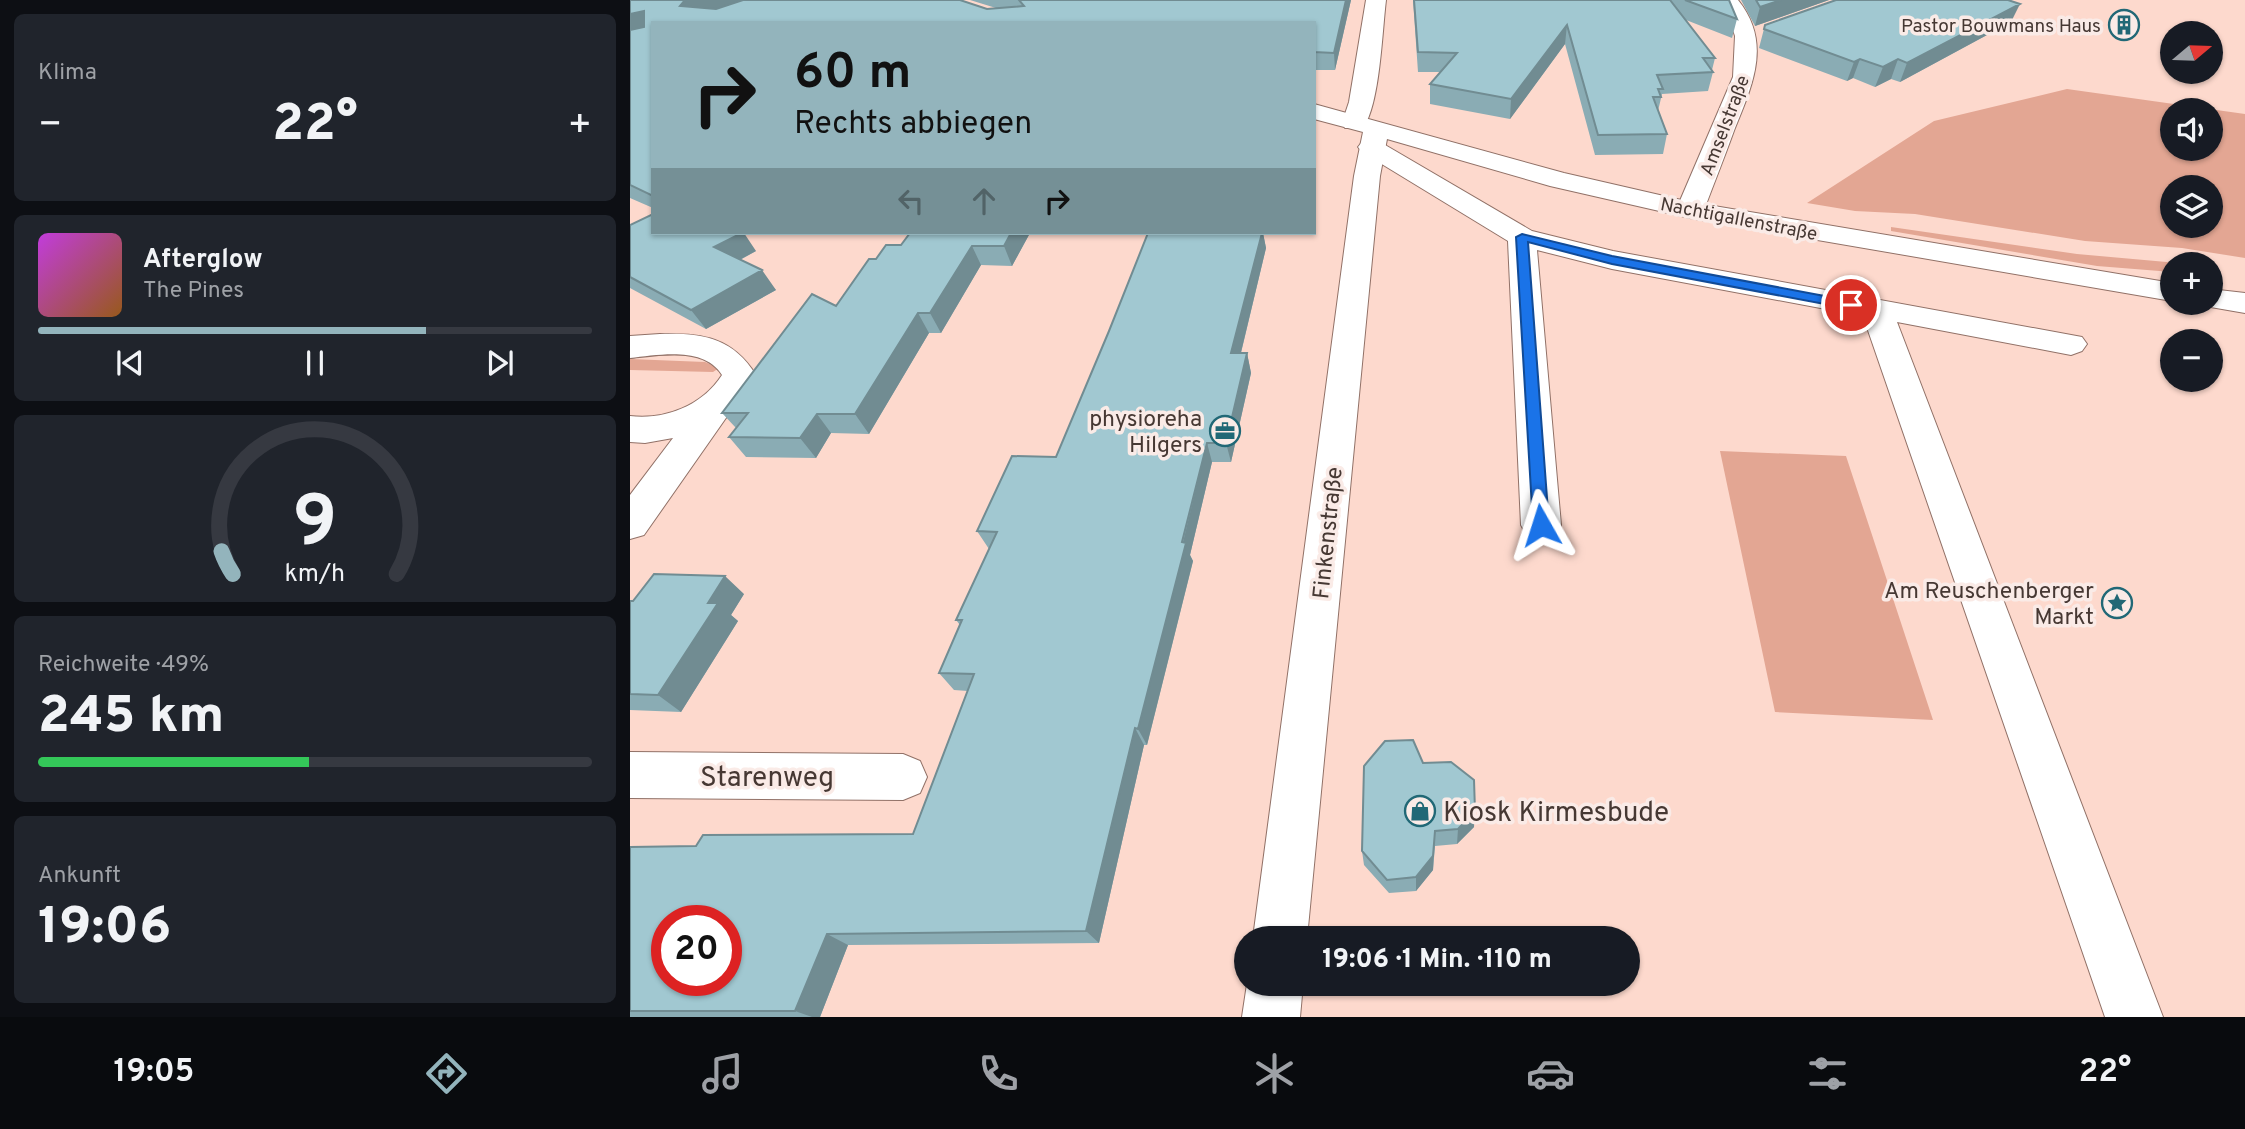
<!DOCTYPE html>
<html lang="de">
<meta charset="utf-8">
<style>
body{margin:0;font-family:Overpass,sans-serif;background:#20242c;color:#f1f3f6;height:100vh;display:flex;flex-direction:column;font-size:26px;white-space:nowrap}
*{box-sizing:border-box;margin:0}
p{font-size:23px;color:#9ea1a6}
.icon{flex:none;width:38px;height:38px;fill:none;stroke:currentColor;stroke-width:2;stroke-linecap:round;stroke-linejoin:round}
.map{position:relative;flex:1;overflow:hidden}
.sheet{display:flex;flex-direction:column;gap:14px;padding:14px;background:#0d0f14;width:630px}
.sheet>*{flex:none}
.banner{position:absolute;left:21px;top:21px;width:665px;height:214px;border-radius:0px;box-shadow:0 2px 5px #0004;background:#93b4bc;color:#111;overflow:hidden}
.needle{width:46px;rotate:71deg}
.controls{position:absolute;left:1530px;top:21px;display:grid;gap:14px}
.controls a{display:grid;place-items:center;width:63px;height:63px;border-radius:50%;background:#171b24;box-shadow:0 2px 5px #0004;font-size:35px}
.speed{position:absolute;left:21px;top:905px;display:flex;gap:14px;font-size:35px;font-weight:700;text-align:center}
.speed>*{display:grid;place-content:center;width:91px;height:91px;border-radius:50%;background:#171b24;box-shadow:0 2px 5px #0004;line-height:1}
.speed .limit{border:10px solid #d22;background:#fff;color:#111}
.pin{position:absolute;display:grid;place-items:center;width:60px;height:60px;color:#fff;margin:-30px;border:4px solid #fff;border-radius:50%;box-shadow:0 2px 7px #0007}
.me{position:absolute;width:77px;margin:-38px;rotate:354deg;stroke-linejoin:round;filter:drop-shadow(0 0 5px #0008)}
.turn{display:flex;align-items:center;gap:24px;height:147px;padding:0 28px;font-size:32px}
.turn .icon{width:91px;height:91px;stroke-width:2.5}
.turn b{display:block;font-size:49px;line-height:60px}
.lanes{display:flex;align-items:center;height:66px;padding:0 28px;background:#0003;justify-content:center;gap:35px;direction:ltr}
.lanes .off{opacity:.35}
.big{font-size:52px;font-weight:800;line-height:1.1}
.sheet .card{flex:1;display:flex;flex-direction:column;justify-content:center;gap:10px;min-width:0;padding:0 24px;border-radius:10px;background:#20242c}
.sheet .dial{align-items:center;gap:0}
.dial svg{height:182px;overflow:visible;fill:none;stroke:#363941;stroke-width:7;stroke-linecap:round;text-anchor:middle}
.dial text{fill:#f1f3f6;stroke:none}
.song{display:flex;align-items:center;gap:21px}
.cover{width:84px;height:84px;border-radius:10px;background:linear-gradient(135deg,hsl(290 70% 55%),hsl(30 70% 35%))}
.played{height:7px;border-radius:4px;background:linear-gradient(90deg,#93b4bc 70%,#363941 70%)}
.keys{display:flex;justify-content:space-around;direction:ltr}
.heat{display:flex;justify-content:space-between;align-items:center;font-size:38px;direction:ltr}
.charge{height:10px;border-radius:5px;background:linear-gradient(90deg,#34c759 49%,#363941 0)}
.trip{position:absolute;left:604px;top:926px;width:406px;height:70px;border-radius:35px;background:#171b24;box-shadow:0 2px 5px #0004;font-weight:800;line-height:70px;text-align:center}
.tabs{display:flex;height:112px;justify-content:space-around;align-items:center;background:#090b0e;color:#9ea1a6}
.tabs .icon{width:49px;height:49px}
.tabs .selected{color:#93b4bc}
.tabs b{font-size:32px;color:#f1f3f6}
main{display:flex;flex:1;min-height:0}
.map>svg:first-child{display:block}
</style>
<main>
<section class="sheet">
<div class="card"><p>Klima</p>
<div class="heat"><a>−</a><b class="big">22°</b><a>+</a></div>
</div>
<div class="card">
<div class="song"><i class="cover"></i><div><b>Afterglow</b><p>The Pines</p></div></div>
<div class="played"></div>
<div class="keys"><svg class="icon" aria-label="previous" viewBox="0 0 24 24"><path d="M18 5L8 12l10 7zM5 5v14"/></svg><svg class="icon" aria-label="pause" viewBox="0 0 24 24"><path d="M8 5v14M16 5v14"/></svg><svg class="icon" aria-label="next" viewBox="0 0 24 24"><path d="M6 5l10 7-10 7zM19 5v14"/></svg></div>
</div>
<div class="card dial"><svg viewBox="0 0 100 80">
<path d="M14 69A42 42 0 1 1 86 69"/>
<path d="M14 69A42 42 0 0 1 9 59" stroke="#93b4bc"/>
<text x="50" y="56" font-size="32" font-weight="700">9</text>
<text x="50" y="72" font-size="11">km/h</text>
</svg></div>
<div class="card"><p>Reichweite · 49%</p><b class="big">245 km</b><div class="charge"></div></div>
<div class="card"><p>Ankunft</p><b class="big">19:06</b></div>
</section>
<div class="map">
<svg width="1615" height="1017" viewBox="0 0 1615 1017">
<rect width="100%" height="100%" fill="#fdd9cd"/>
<path fill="#e3a693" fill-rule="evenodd" d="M1437,89L1615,114V258L1552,248L1455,241L1285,214L1225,211L1177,203L1304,121ZM1542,110H1580V149H1542ZM1542,187H1580V226H1542Z
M1261,227L1447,254L1559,264H1542V272L1467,266L1261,231Z
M0,359L75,362L89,368L83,372L0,370Z
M1090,451L1216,456L1303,720L1145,712Z"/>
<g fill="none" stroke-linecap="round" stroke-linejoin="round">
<g stroke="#917167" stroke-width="2">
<path id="minor" d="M736,0H756C752,32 750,104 733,128H715L712,123L719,102Z
M1088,0H1108C1142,42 1123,84 1105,128C1095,156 1084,183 1074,210L1070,216H1050L1046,210L1103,77L1105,36L1099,18Z
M741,139L750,142L902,231L983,251L1452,337L1457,344L1452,351L1441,355L1267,322L1533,1017H1475L1233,316L982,269L907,250L931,525L925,536L911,540L897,536L891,525L878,241L732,152L728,147L732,142Z
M30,334C72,333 102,337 126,375L14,535L0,539V495L43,438L15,443L0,442V416C35,420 72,406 92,375C74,346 29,355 0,358V336Z
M0,752L273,754L290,761L297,777L290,793L273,800L0,798Z"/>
</g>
<g stroke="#917167" stroke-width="2">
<path id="major" d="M684,104L934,173L1060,202L1542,283V301L1060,218L920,186L757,139L750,176L677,938H623L724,176L733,132L684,119Z
M1580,289L1615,293V313L1569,305L1580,303Z
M617,984H673L670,1017H612Z"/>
</g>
<use href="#minor" fill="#fff" fill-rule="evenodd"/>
<use href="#major" fill="#fff" fill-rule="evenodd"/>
</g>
<path fill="#8aacb4" d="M0,0L357,9L366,8L340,0H721L705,70H684V23H23V208L0,198Z
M783,0H1099L1107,19L1102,38L1056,20L1085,58L1082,70L1083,72L1078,91L1032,94L1028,111L1037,134L1033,154L965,155L935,44L880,119L800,104V84L810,72H788Z
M1111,0H1199L1125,26Z
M1381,22L1270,82L1261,79L1245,87L1223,78L1217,81L1129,48L1135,25Z
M0,225L126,251L110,260L146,290L76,329L0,288Z
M280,233H400L382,266L351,265L311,333H299L239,434L201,433L186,458L116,457L99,437L106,428L92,413L206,306L246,259L271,245Z
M518,233H633L636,248L611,353H617L621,373L601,462H582L560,555L563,561L517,745H514L469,943L218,945L190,1017H0V847L66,846L283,834L338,691L324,690L309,673L330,625L326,620L359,549L347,531L426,457L479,331Z
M114,594L101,615L108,621L51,712L0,710V601Z
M793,763L844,827L827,844L805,846L803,870L786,891L759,893L734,865L732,851Z"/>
<path fill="#718c92" d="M55,0H117L65,17L50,6Z
M716,0H721L705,70L704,53Z
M1151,0H1199L1125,26L1130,7Z
M1390,4L1381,22L1270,82L1277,63Z
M14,11L23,25L0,33V14Z
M937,25L935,44L880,119L881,99Z
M1230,59L1223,78L1217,81L1224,62Z
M1268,59L1261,79L1245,87L1253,67Z
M112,233H114L126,251L98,266L84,247Z
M381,233H400L382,266L374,246Z
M632,233H633L636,248L606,373L601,353Z
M342,246L351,265L311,333L300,313Z
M132,270L146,290L76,329L61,310Z
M288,313L299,333L239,434L225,414Z
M617,353L621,373L601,462L596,443Z
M187,414L201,433L186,458L170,438Z
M577,443L582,462L560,555L563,561L517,745L508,729Z
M95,576L114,594L101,615L108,621L51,712L28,695L78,603Z
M505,728L514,745L469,943L456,931Z
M845,811L844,827L827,844L828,829Z
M805,831L803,870L786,891V877Z
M197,934L218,945L190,1017H182L165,1011Z"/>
<path fill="#a1c8d1" stroke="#718c92" stroke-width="2" fill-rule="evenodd" d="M0,0H55L50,6L86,9L113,0H330L357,9L394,6L389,0H716L704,53L684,52V23H23V196L0,185V30L14,27V11L0,14Z
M784,0H1040L1085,58H1073L1083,72L1027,75L1033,89H1028L1031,97H1023L1037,134L968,135L937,25L881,99L800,84L827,53L788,52Z
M1055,0H1099L1107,19Z
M1126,0H1151L1130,7Z
M1206,0H1378L1390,4L1277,63L1268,59L1253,67L1230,59L1224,62L1134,29L1135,25Z
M23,214V233H112L84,247L132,270L61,310L0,277V225Z
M280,233H381L374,246H342L300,313H288L225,414H187L170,438L99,437L118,413H92L182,294L206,306L239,259H246L256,245H271Z
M518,233H632L601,353H617L596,443H577L552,542L556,543L508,729L505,728L456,931L197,934L165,1011H0V847L66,846L73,835L283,834L344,674L309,673L332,620H326L367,532L347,531L382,456L426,457L479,331ZM37,920H96V980H37Z
M24,574L95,576L78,603H88L28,695L0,694V601H3Z
M783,740L793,763L821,762L844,780L845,811L828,829L805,831L803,856L786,877L757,880L732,851L734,766L755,741Z"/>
<path fill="#1a73e8" stroke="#114b97" stroke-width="2" d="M892,234L982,256L1221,301L1227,305L1221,309L982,264L898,242L919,525L911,531L903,525L886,237Z"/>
<defs>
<g id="building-ring" transform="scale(1.575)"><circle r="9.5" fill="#faebe7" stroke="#216876" stroke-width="1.5"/><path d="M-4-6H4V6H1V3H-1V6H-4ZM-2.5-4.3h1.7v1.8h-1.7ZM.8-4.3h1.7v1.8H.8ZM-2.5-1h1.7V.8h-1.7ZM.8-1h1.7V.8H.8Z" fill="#216876"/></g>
<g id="office-ring" transform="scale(1.575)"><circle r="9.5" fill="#faebe7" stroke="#216876" stroke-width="1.5"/><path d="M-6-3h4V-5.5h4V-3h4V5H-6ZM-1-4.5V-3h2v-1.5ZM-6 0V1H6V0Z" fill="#216876"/></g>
<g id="sight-ring" transform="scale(1.575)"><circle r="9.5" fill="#faebe7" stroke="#216876" stroke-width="1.5"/><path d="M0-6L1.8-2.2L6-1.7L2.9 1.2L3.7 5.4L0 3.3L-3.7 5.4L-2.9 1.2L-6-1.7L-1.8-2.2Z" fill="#216876"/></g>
<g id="shop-ring" transform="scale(1.575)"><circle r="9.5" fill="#faebe7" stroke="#216876" stroke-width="1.5"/><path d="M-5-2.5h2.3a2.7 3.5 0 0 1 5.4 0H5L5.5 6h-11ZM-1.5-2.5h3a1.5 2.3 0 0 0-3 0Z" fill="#216876"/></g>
</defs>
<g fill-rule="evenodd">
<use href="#building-ring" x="1494" y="25"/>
<use href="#office-ring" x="595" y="431"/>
<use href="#sight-ring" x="1487" y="603"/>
<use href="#shop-ring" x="790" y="811"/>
</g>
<g text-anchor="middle" stroke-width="7" stroke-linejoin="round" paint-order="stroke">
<g font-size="19" fill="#463833" stroke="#faebe7" text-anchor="end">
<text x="1471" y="32">Pastor Bouwmans Haus</text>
</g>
<g font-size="19" fill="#463833" stroke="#faebe7">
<text transform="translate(1094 125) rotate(-69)" y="7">Amselstraße</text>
<text transform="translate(1109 218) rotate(11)" y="7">Nachtigallenstraße</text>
</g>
<g font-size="23" fill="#463833" stroke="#faebe7" text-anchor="end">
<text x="572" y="426">physioreha<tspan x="572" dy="26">Hilgers</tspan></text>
<text x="1464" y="598">Am Reuschenberger<tspan x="1464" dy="26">Markt</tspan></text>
</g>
<g font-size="23" fill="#463833" stroke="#faebe7">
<text transform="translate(697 533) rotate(-84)" y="8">Finkenstraße</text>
</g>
<g font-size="28" fill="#463833" stroke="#faebe7">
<text x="137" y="786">Starenweg</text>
</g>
<g font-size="28" fill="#463833" stroke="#faebe7" text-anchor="start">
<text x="813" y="821">Kiosk Kirmesbude</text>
</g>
</g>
</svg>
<div class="controls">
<a><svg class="needle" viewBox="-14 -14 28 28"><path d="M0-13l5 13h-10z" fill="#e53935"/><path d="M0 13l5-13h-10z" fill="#9ea1a6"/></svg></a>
<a><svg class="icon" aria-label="sound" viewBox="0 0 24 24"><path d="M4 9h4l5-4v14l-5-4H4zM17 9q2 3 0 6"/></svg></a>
<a><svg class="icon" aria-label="layers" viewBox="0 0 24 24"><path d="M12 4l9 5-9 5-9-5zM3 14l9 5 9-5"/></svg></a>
<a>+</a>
<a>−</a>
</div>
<div class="speed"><div class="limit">20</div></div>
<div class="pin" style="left:1221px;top:305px;background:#d93025"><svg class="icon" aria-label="arrive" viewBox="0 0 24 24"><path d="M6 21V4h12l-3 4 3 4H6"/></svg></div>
<svg class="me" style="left:911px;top:525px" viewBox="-20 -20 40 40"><path d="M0-17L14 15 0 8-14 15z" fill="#1a73e8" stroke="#fff" stroke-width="4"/></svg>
<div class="trip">19:06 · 1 Min. · 110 m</div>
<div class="banner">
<div class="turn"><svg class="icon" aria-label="right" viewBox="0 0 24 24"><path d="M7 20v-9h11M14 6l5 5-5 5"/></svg><div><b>60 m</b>Rechts abbiegen</div></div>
<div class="lanes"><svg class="icon off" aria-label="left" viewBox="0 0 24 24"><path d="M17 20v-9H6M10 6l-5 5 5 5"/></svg><svg class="icon off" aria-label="ahead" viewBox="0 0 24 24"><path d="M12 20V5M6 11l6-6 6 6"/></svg><svg class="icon" aria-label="right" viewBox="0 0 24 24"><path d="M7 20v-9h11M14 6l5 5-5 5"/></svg></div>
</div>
</div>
</main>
<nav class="tabs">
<b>19:05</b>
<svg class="icon selected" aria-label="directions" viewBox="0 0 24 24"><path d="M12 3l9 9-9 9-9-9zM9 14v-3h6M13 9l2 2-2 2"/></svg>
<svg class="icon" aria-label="music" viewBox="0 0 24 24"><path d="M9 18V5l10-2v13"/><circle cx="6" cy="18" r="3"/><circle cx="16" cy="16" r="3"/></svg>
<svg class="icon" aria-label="phone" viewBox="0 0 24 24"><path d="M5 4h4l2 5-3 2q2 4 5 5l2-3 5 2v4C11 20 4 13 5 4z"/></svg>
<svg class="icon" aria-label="climate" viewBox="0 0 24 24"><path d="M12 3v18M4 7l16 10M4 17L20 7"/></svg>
<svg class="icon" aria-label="car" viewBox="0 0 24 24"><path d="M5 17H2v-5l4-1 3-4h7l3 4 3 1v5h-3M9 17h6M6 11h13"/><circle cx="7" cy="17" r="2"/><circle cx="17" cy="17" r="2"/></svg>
<svg class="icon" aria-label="filters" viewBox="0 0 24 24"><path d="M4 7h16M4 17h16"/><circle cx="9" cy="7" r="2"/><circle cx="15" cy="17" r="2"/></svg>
<b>22°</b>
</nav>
